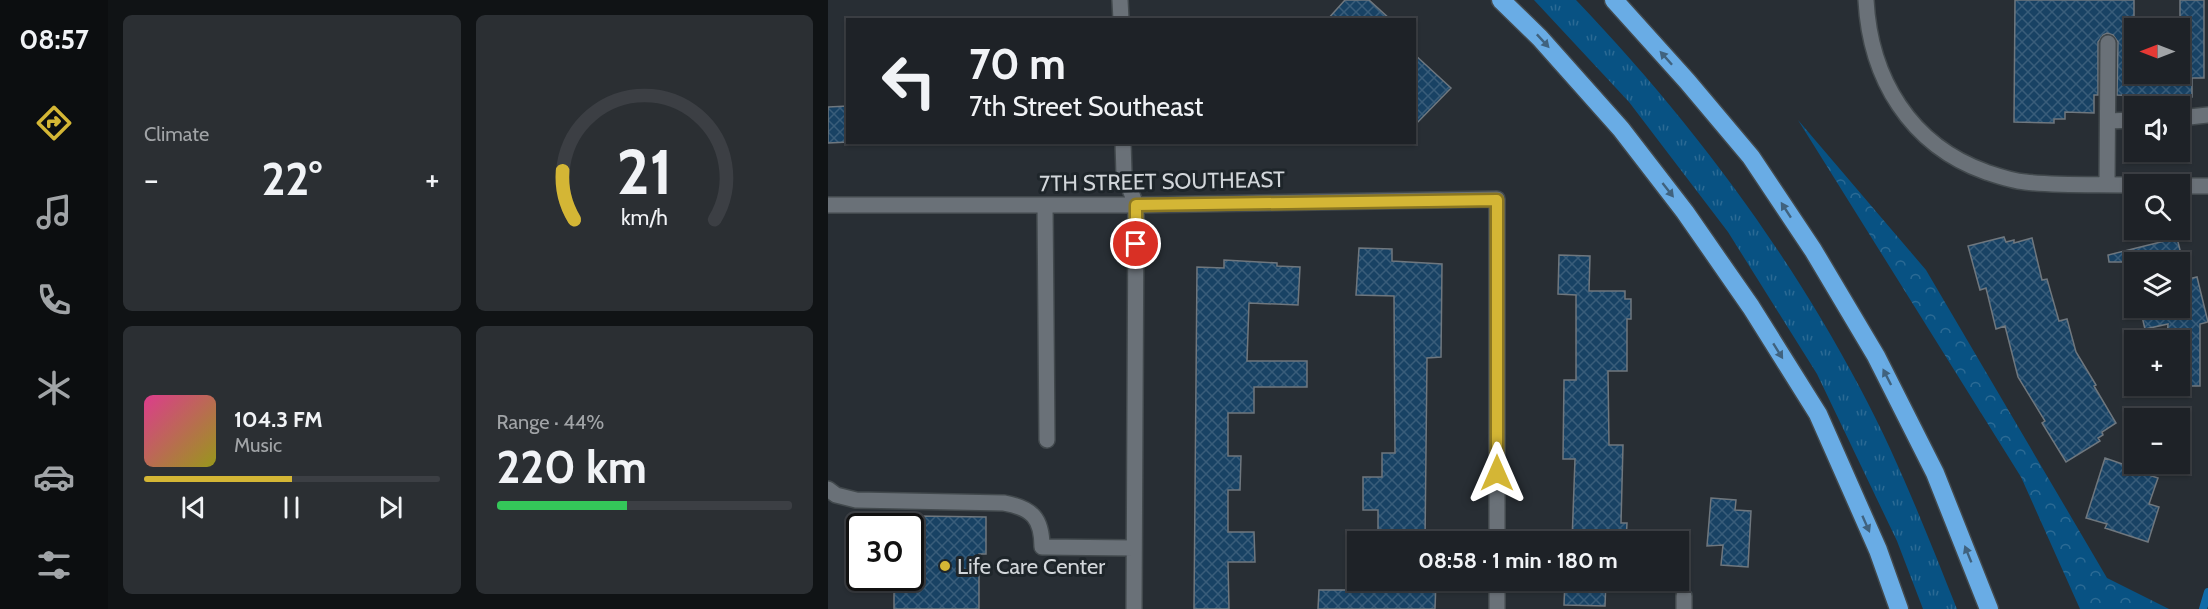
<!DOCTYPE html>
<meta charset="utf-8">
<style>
body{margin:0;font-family:Cabin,sans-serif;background:#2b2f33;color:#f1f3f6;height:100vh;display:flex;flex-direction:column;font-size:22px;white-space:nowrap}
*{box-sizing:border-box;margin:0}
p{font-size:20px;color:#a1a4a7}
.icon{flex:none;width:33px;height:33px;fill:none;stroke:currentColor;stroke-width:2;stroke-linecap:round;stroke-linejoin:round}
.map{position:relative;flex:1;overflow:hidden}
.panel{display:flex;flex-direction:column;gap:15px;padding:15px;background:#101315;width:720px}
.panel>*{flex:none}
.hud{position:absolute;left:18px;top:18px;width:570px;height:126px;border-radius:0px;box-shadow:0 2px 4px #0004,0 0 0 2px #3c3f44;background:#1e2227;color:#f1f3f6;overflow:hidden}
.needle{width:39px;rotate:270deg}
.controls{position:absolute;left:1296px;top:18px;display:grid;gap:12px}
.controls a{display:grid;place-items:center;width:66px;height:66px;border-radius:0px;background:#1e2227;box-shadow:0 2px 4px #0004,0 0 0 2px #3c3f44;font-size:30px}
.speed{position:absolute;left:18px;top:513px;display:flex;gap:12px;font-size:30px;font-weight:700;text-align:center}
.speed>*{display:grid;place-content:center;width:78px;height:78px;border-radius:50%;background:#1e2227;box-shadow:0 2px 4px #0004,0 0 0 2px #3c3f44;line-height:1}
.speed .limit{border:3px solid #111;border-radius:9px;background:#fff;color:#111}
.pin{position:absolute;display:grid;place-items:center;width:51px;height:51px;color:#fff;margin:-26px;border:3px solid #fff;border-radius:50%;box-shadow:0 2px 6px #0007}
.me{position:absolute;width:66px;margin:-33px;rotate:0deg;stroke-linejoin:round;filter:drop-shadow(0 0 4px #0008)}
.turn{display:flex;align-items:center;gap:21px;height:126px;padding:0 24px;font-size:27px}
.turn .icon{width:78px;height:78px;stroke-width:2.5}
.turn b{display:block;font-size:42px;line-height:51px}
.big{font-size:45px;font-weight:800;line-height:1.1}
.panel .card{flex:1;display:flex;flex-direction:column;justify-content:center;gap:9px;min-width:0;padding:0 21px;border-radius:9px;background:#2b2f33}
.panel .dial{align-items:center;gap:0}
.dial svg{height:156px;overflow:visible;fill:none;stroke:#3c3f44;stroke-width:7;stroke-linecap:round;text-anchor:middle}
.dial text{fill:#f1f3f6;stroke:none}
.song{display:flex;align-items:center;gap:18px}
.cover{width:72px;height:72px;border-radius:9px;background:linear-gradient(135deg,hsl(330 70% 55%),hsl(60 70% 35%))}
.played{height:6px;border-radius:3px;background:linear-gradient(90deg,#d4b635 50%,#3c3f44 50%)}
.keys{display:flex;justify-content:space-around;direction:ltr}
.heat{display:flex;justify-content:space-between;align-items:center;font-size:33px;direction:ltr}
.charge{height:9px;border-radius:4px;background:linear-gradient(90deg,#34c759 44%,#3c3f44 0)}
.panel .tiles{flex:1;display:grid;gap:15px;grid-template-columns:repeat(2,1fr)}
.trip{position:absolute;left:519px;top:531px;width:342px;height:60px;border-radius:0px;background:#1e2227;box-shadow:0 2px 4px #0004,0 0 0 2px #3c3f44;font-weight:800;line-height:60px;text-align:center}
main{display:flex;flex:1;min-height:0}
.tab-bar{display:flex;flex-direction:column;width:108px;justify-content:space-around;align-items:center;background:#0c0e10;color:#a1a4a7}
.tab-bar .icon{width:42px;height:42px}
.tab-bar .current{color:#d4b635}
.tab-bar b{font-size:27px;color:#f1f3f6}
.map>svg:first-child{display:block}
</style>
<main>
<nav class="tab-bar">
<b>08:57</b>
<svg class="icon current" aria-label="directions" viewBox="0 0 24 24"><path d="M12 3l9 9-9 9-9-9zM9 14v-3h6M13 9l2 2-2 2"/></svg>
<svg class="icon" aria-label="music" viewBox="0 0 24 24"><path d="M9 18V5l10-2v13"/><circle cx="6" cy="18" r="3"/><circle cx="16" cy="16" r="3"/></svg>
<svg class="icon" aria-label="phone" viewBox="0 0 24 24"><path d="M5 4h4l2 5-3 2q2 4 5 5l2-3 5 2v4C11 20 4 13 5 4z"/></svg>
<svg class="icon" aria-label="climate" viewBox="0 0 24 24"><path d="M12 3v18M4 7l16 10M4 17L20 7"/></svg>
<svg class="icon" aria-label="car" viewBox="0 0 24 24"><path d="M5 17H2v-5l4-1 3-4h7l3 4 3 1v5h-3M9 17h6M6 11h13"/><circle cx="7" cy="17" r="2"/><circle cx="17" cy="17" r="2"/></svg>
<svg class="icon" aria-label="filters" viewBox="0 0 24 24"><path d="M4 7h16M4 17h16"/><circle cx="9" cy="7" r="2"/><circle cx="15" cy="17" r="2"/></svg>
</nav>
<section class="panel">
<div class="tiles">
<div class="card"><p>Climate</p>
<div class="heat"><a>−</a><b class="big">22°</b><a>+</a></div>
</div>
<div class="card dial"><svg viewBox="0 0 100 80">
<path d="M14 69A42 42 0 1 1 86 69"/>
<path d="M14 69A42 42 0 0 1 8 44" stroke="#d4b635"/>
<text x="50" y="56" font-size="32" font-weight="700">21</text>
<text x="50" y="72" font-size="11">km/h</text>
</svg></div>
<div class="card">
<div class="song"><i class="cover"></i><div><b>104.3 FM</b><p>Music</p></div></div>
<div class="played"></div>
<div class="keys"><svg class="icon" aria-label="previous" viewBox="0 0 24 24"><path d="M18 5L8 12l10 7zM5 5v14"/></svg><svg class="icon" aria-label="pause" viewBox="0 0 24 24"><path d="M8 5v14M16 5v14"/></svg><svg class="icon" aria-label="next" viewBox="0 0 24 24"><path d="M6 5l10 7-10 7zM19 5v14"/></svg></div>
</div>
<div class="card"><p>Range · 44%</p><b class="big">220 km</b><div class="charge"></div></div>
</div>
</section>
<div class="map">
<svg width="1380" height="609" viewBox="0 0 1380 609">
<defs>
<pattern id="grass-tufts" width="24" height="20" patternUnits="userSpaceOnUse" patternTransform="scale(1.5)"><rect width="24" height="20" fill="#085283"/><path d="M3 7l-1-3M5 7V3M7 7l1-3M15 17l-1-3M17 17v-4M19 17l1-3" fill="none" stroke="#2b6a94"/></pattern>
<pattern id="forest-crowns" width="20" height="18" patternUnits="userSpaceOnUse" patternTransform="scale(1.5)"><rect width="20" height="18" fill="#085283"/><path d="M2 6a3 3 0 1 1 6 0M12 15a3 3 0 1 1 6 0" fill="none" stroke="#2b6a94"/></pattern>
<pattern id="building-cross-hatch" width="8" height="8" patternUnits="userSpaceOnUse" patternTransform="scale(1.5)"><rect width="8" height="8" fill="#184264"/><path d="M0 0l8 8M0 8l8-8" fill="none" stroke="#395d7a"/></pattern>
</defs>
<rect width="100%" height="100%" fill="#282e34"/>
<path fill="url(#grass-tufts)" d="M706,0H748C859,116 957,246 1032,388C1070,459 1099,534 1129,609H1095L1069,541L989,374L900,232L801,102Z"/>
<path fill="url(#forest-crowns)" d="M970,120L1098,270L1279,578L1341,609H1252L1193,477Z"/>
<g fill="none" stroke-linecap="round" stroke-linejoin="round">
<path stroke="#106ba8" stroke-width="8" d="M1375,609L1380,592"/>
</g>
<path fill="url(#building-cross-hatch)" stroke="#6f777e" stroke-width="1.5" d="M517,0H541L563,20H499Z
M1187,0H1306V74H1352V0H1376V78H1364V97L1289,95L1290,42L1285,35L1279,33L1275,35L1270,42V95H1266V113L1237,112V119H1226V123L1186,122Z
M586,54L623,88L586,126Z
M20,106V142L0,143V107Z
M1176,237L1178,242L1186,240V243L1204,238L1214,280L1219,279L1231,321L1239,319L1248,352L1268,385L1266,386L1288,423L1274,432L1275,435L1270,438L1272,441L1238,462L1214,423L1217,421L1190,377L1177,326L1168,329L1158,288L1152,290L1140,246Z
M1349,238L1355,262H1281L1280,255Z
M531,248L564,249V261L614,264L613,357L599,358L597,542H550V510H535V477H554V453H567L566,296L528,295Z
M731,255L762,256L761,291H797V299H803V319H799V371H780L781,445H795L793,523H799L798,542H744L747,459H735L736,380H748V295L730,294Z
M396,260L449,263V266L472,267L470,305L421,303L419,361H479V387H426V413H400V456H413L412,490H400V532H426L427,562H400L401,609H366L369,267L396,268Z
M1369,277L1380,322L1372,324V386H1352V340H1339L1340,324L1317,329L1312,308H1352V281Z
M1277,458L1300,466L1299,468L1330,478L1321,504L1331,507L1320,542L1277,528L1279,524L1258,518Z
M883,498L908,500L907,510L923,511L920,567L893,565L895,545L879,546Z
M88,516L158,517V554H151V609H66V578H82V550H88Z
M549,580H608L607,609H490L491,590H549Z
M737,580H778L777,606L736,605Z"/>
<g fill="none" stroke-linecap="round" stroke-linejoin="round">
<g stroke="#42494d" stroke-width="18">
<path id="minor" d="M292,0L293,20
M1038,0C1042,78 1082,145 1158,172C1170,176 1184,181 1197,182C1231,186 1272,184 1306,185
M1352,118L1380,115
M1280,121L1306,120
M295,142L296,174L308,205L306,609
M1279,184L1280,43
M1352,186H1380
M0,205H308L669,199V542
M217,205L219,440
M0,489L8,495L28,500L176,503C204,508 214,518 214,547L306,548
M669,580V609
M856,609V596"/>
</g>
<g stroke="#42494d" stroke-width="21">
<path id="highway" d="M673,0L712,38L793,129L857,212L923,307L990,414L1050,550L1071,609
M786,0L859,81L923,157L985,250L1048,356L1107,473L1161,609"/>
</g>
<use href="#minor" stroke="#6a7178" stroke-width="15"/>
<use href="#highway" stroke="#69ace5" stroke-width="18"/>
</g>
<defs><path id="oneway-solid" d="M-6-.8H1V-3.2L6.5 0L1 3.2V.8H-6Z" transform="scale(1.5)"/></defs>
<g fill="#40627e">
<use href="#oneway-solid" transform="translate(715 41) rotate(47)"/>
<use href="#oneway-solid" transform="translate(838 58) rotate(-132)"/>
<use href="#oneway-solid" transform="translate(840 190) rotate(52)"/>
<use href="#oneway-solid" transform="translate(958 210) rotate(-123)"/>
<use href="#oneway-solid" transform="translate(950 351) rotate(58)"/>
<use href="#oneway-solid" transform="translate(1059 377) rotate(-117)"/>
<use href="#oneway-solid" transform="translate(1038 524) rotate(66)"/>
<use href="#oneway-solid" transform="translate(1140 554) rotate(-112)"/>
</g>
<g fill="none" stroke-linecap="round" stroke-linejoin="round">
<g stroke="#8a7622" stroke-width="15">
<path id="route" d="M308,244V205L669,200V473"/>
</g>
<use href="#route" stroke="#d4b635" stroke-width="10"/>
</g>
<circle fill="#d4b635" stroke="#1e252a" stroke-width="2" cx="117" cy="566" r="6"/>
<g text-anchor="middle" stroke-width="6" stroke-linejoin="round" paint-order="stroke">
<g font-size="22" fill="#d2d6da" stroke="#1e252a">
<text transform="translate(334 181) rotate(-1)" y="8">7TH STREET SOUTHEAST</text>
</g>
<g font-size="22" fill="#d2d6da" stroke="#1e252a" text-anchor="start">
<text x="129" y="574">Life Care Center</text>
</g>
</g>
</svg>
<div class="controls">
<a><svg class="needle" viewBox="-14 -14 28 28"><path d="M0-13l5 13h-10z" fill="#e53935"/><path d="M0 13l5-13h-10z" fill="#a1a4a7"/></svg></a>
<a><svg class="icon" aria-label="sound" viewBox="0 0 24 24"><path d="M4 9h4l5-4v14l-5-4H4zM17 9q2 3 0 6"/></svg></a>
<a><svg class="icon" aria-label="search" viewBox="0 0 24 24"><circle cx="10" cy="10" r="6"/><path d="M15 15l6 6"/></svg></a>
<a><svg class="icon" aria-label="layers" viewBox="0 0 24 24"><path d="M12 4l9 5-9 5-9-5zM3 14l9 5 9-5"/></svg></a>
<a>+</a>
<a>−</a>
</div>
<div class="speed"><div class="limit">30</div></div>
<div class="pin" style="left:308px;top:244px;background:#d93025"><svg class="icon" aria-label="arrive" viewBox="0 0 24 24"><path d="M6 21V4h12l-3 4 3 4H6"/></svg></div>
<svg class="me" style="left:669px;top:473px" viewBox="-20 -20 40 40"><path d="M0-17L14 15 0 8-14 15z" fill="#d4b635" stroke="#fff" stroke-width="4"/></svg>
<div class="trip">08:58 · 1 min · 180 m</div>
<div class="hud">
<div class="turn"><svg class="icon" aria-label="left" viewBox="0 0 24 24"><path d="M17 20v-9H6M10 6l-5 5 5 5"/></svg><div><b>70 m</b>7th Street Southeast</div></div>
</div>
</div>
</main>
